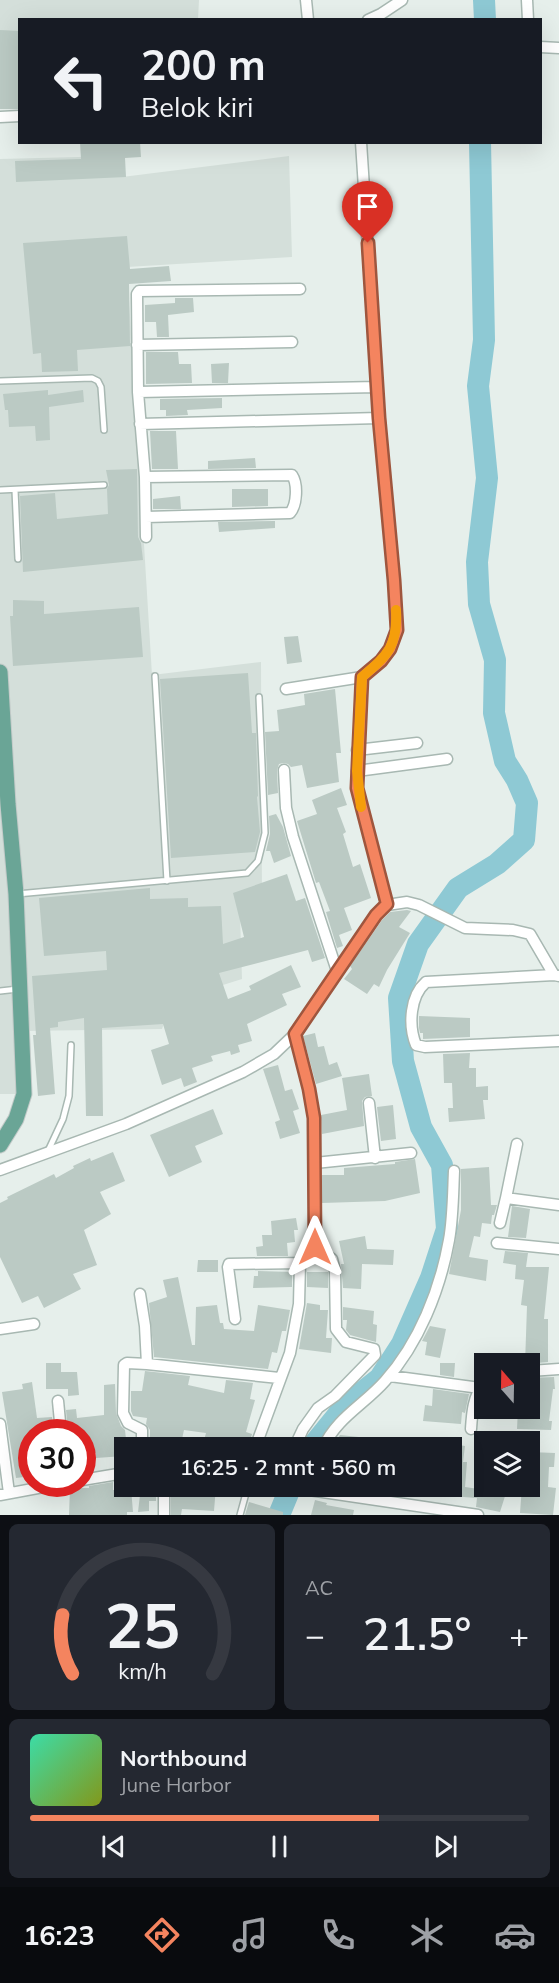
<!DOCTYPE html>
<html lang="id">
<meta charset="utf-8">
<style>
body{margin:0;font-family:Mulish,sans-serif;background:#242831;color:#f1f3f6;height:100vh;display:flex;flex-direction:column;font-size:22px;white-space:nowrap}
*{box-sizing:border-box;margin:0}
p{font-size:20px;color:#9ea1a6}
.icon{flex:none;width:33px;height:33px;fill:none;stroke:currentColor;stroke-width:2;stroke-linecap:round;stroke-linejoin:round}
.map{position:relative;height:1515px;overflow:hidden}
.drawer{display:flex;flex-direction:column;gap:9px;padding:9px;background:#0d0f14;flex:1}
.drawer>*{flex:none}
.guide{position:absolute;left:18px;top:18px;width:524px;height:126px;border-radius:0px;box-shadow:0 6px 24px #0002;background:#171b24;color:#f1f3f6;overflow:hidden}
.needle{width:39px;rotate:340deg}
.fabs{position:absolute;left:474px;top:1353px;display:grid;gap:12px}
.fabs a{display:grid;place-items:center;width:66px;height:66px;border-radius:0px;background:#171b24;box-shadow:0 6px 24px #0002;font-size:30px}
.speed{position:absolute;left:18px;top:1419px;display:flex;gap:12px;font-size:30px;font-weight:700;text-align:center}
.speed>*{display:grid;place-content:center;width:78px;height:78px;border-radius:50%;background:#171b24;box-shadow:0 6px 24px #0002;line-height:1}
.speed .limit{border:9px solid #d22;background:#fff;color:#111}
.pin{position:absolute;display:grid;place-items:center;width:51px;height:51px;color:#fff;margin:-62px -26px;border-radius:50% 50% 50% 0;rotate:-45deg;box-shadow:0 0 6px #0007}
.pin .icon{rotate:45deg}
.me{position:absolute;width:66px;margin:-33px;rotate:0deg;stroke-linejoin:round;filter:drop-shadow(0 0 4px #0008)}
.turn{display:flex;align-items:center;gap:21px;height:126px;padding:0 24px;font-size:27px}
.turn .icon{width:78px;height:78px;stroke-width:2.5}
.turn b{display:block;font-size:42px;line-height:51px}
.big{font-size:45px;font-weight:600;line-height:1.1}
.drawer .card{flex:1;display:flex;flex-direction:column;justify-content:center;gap:9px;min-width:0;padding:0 21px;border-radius:9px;background:#242831}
.drawer .dial{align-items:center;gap:0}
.dial svg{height:156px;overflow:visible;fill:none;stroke:#363941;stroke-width:7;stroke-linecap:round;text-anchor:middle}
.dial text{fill:#f1f3f6;stroke:none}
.song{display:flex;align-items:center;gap:18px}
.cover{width:72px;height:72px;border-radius:9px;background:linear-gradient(135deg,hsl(160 70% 55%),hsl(70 70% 35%))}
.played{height:6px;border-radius:3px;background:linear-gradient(90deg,#f4845f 70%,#363941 70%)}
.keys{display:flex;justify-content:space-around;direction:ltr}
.heat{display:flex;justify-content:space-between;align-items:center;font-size:33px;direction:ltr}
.drawer .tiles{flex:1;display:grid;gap:9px;grid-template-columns:1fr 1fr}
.card:last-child{grid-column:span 2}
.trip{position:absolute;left:114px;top:1437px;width:348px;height:60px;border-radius:0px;background:#171b24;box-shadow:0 6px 24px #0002;font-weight:600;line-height:60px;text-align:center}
.tabs{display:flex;height:96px;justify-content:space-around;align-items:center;background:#090b0e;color:#9ea1a6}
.tabs .icon{width:42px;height:42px}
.tabs .current{color:#f4845f}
.tabs b{font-size:27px;color:#f1f3f6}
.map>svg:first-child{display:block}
</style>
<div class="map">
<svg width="559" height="1515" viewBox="0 0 559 1515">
<rect width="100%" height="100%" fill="#e6efeb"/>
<path fill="#d4dfda" d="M0,0H199L198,19L20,20L19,42H0Z
M117,156L122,177L289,156L292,257L127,267L152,675L261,662L262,906L240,914L242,979L172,1001L162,1029L22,1031L24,1094H0V159Z"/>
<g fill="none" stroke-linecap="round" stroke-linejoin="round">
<path stroke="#8ec9d4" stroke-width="22" d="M484,0L485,20
M311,1448L346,1405L380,1378L402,1344L431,1278L447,1229L442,1165L421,1127L403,1061L399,998L418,944L458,888L497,864L524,840L527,803L517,780L505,761L494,713L495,660L479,604L477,562L487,478L478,386L484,340L480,142
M279,1515L291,1486"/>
</g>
<path fill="#bbcac4" d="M0,30L20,31V109H0Z
M80,142H140L141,157L125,158L126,177L16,182L15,161L81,159Z
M127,236L130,269L169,266L171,281L129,284L130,346L77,350L78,371L42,372L41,353L33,354L23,243Z
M175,298H193L194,312L168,315L169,337H157L156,322H145V305L175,303Z
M146,352H178L179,364H191L192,383L146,384Z
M229,363L228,383H212L211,364Z
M48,390V395L83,390L84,402L49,407L50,440L36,441L35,426L9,427L8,410H5L3,394Z
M222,398V408L187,410L188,415L166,416V410H160V399Z
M150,431H176L178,469H152Z
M255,458L256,468L208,469V461Z
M137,469L138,537L141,543L143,560L23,572L20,496L55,493L57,519L108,514L107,489L109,485L106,470Z
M232,489H268V506L232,507Z
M180,496L181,509H153V499Z
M275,521V528L219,532L218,522Z
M13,600L44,601V614L139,607L143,657L13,666L10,616H13Z
M298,636L302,662L287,664L284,637Z
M248,673L252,733H256L258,796L257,797L260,832L255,852L171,858L160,679Z
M335,689L341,753H336L339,782L307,788L302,765L291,767L288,764L283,763L279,764L277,770L278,793L268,795L265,732L279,731L277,710L305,705L304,694Z
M341,788L347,805L337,808L346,832L343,834L353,867L360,864L371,898L344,908L352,930L339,935L343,946L337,948L326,912L330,911L319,882L316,883L297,821L317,814L312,800Z
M276,814L283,827L291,856L274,863L270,851H266L270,834L269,816Z
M287,874L296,901L305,898L325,958L312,962L308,950L219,973L228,999L251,990L249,986L291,965L301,987L282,994L287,1005L247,1024L252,1041L238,1045L240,1052L231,1055L230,1051L211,1056L213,1061L192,1068L197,1082L184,1087L181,1078L162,1085L151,1050L169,1044L163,1024L102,1028L103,1116H86L84,1018L58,1022V1027L50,1028L55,1094L38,1096L33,1035H36L32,976L107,970L106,951L44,956L39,898L150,888V899L188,898V907L221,906L223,944L244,937L233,893Z
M407,910L411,911L399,927L410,933L387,970L379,987L374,984L367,994L344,979L352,969L350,966L382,920L390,912Z
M419,1016L470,1018V1037L423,1039V1033H420L419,1028Z
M315,1033L318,1047L324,1046L329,1065L337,1062L342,1076L316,1084L303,1036Z
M470,1053L469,1068H476V1087L488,1086V1100H483L485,1119L449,1122L448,1108H453L452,1083H444L443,1054Z
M278,1065L285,1091L292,1089L299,1109L293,1111L300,1133L280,1139L275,1122L280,1120L263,1069Z
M369,1074L372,1096L365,1097L362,1101L364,1126L322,1134L321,1115L347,1110L342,1078Z
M393,1105L396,1139L381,1141L377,1107Z
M213,1109L223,1134L195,1146L202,1162L169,1177L150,1135Z
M113,1152L125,1181L100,1192L111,1214L84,1230L97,1265L73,1274L81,1289L44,1308L38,1296L22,1303L0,1257V1203L8,1199L7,1197L54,1174L56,1178L74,1168L73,1166L90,1158L91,1161Z
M415,1159L420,1193L385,1201L322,1203V1175H344V1168L395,1164V1162Z
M489,1167L491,1205H497L494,1215H492L491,1224L482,1223L480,1237L474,1236L469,1257L488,1260L486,1281L449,1274L461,1210V1169Z
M512,1206L530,1209L526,1238L508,1237Z
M296,1218L298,1230H294L295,1242L287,1243L288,1256H257L256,1247L263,1246L262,1235H272L271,1221Z
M365,1236L367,1249L394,1250L393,1265L362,1264L361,1289L343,1288L341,1264H344L339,1241Z
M505,1251L528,1253L526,1267H549L544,1319H548V1362L525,1364L527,1306L521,1305L524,1280L515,1279L516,1265L503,1263Z
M198,1260H218V1272H197Z
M258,1271L292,1272V1287L253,1288L254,1276H258Z
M307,1272H328V1288L307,1287Z
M178,1277L192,1345H195L196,1307L217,1305L220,1323H223L224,1329L254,1331L258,1305L290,1310L286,1331H282L277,1353L272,1352L268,1369L154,1357L149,1303L167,1297L163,1280Z
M307,1303L320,1305V1310H328L326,1338H332L331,1353L299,1349Z
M343,1307L374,1311L373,1324L377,1325L376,1342L350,1335L346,1330L347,1320H343Z
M430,1326L446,1329L440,1358L425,1355L427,1342L422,1341Z
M46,1363H61V1372H77L79,1395L68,1396V1389H46Z
M440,1363H455L454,1377L440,1375Z
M145,1371L190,1376L188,1385L224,1393L226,1380L253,1383L250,1399L255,1400L246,1432L252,1434L248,1448H202L206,1433L184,1430L180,1448L155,1443L154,1448H150V1430L146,1424L147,1418L133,1416L131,1411V1391H142Z
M554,1377L555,1389H553L549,1421H552L551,1430L517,1429L518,1408H530V1378Z
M32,1382L37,1418L52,1417L54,1432H32V1476L16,1478L2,1392L23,1389L22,1384Z
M115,1384L116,1413L121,1426L125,1430L127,1448H124V1456L96,1458V1453L82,1454V1432H68L66,1410L76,1409L77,1418L104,1415V1385Z
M433,1389L469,1394L465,1413L462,1412L461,1424L423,1421L425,1405L432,1406Z
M340,1435L368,1438L367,1440L379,1443L378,1448H332Z
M452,1444L465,1446L463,1462H467L465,1487L506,1493L500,1512L476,1507L477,1498L412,1493V1486H452Z
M530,1452L555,1453L554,1467H549L548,1487L556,1488L553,1515L520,1513L522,1486H530Z
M113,1482V1490L131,1488L133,1512H127V1515H69L70,1488H89V1486Z
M141,1486H156V1501H149V1511L138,1512Z
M171,1486H216L214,1511L182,1509L181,1515H171Z
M315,1500L327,1503L326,1505L354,1510L353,1515H311Z
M249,1502L283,1512V1515H245Z"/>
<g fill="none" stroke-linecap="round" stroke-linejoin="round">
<g stroke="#a8b8b2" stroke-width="8">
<path id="service" d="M0,381L92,378L98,381L101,387L104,430
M0,490L104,485
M15,490L18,559
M155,676L167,881
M17,894L247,873L258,861L265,833L259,697
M0,991L18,989
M48,1151L63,1119L69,1096L71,1045
M240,1515L248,1486"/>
</g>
<g stroke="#a8b8b2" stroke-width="13">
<path id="minor" d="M306,0L308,20
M527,0L528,20
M368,20L381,14L402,0
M540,47L559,48
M0,117L20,116
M361,142L379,418L394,580L397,630L390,649L381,661L362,677L357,788L387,905
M137,345L292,342
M138,392L377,387
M140,424L379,418
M145,477L292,475C298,484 297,505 290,513L146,517
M146,537L145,477L138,392L137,294L139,291L300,289
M286,689L362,677
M357,750L417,743
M284,770L286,808L293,837L337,971
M357,771L447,759
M554,975L426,982C410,996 408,1025 416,1045L425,1047L559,1041
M369,1103L375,1158
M517,1144L506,1198L559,1205
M315,1163L411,1153
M0,1170L126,1124L243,1072L274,1054L295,1034L376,915L387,905L407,902L419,905L465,928L513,930L530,934L554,975L559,976
M500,1223L506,1198
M497,1243L559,1249
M140,1294L145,1326L147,1364
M235,1319L228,1267L229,1264L300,1263L308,1258L315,1247L314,1118L309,1089L295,1034
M0,1329L34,1324
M530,1371L559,1369
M390,1376L480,1388
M58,1401L61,1432
M0,1424L9,1493
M471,1429C472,1413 473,1396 484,1384
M142,1448V1430L128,1423L123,1413L124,1365L127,1363L147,1364L279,1378
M255,1448L290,1353L299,1304L300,1263
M294,1448L303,1429L318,1408L335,1396L375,1355L374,1349L346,1342L336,1329L335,1271L332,1259L315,1247
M323,1448C336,1418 365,1404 385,1381C419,1343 440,1290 449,1240C453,1218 453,1194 454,1171
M82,1480L124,1473
M164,1486V1515
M282,1486L478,1515
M0,1495L59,1484"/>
</g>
<g stroke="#c2cac8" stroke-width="17">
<path id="primary" d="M0,672L8,804L16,894L24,1094L16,1119L0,1145"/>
</g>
<use href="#service" stroke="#fff" stroke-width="5"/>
<use href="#minor" stroke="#fff" stroke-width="10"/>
<use href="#primary" stroke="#6aa596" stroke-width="15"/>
</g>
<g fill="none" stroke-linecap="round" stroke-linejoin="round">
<g stroke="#9f563e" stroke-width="15">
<path id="route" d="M315,1247L314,1118L309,1089L295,1034L376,915L387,904L357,788L362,677L381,661L390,649L397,630L394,580L379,418L368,243"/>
</g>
<use href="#route" stroke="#f4845f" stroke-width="10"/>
<path stroke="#f59e0b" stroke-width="10" d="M361,807L357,771L362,677C388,655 398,646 396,610"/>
</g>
</svg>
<div class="fabs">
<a><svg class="needle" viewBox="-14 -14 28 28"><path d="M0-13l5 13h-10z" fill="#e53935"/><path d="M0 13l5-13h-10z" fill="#9ea1a6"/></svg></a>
<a><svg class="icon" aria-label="layers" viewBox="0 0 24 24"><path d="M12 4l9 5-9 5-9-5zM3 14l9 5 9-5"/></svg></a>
</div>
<div class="speed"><div class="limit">30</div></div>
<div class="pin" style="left:368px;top:243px;background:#d93025"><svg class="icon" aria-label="arrive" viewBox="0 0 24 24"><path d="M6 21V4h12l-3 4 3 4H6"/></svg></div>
<svg class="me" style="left:315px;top:1247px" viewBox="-20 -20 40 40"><path d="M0-17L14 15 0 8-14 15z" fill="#f4845f" stroke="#fff" stroke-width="4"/></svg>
<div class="trip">16:25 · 2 mnt · 560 m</div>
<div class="guide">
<div class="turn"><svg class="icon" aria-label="left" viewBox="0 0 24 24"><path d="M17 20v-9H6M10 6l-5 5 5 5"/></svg><div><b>200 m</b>Belok kiri</div></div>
</div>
</div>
<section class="drawer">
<div class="tiles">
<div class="card dial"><svg viewBox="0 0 100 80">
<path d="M14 69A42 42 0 1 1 86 69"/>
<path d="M14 69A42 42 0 0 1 9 39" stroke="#f4845f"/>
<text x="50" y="56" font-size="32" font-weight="700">25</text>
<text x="50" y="72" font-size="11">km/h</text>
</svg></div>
<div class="card"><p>AC</p>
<div class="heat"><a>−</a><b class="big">21.5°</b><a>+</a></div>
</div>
<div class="card">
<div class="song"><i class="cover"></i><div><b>Northbound</b><p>June Harbor</p></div></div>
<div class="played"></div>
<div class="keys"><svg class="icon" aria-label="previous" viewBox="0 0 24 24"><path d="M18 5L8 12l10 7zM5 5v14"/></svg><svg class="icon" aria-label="pause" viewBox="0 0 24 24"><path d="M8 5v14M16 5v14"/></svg><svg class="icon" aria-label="next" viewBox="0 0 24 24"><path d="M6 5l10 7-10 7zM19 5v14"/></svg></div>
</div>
</div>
</section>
<nav class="tabs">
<b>16:23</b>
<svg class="icon current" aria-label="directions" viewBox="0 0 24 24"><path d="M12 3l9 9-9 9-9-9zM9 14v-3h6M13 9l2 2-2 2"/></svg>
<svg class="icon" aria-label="music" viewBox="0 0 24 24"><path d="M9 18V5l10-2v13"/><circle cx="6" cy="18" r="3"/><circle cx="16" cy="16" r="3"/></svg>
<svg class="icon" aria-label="phone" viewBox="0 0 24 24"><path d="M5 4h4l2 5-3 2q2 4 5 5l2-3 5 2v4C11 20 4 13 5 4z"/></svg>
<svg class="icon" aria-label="climate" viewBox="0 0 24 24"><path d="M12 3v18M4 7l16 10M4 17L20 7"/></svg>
<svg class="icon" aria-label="car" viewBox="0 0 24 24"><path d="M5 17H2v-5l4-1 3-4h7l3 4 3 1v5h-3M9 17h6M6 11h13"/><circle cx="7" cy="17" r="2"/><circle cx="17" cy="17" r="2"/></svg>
</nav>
